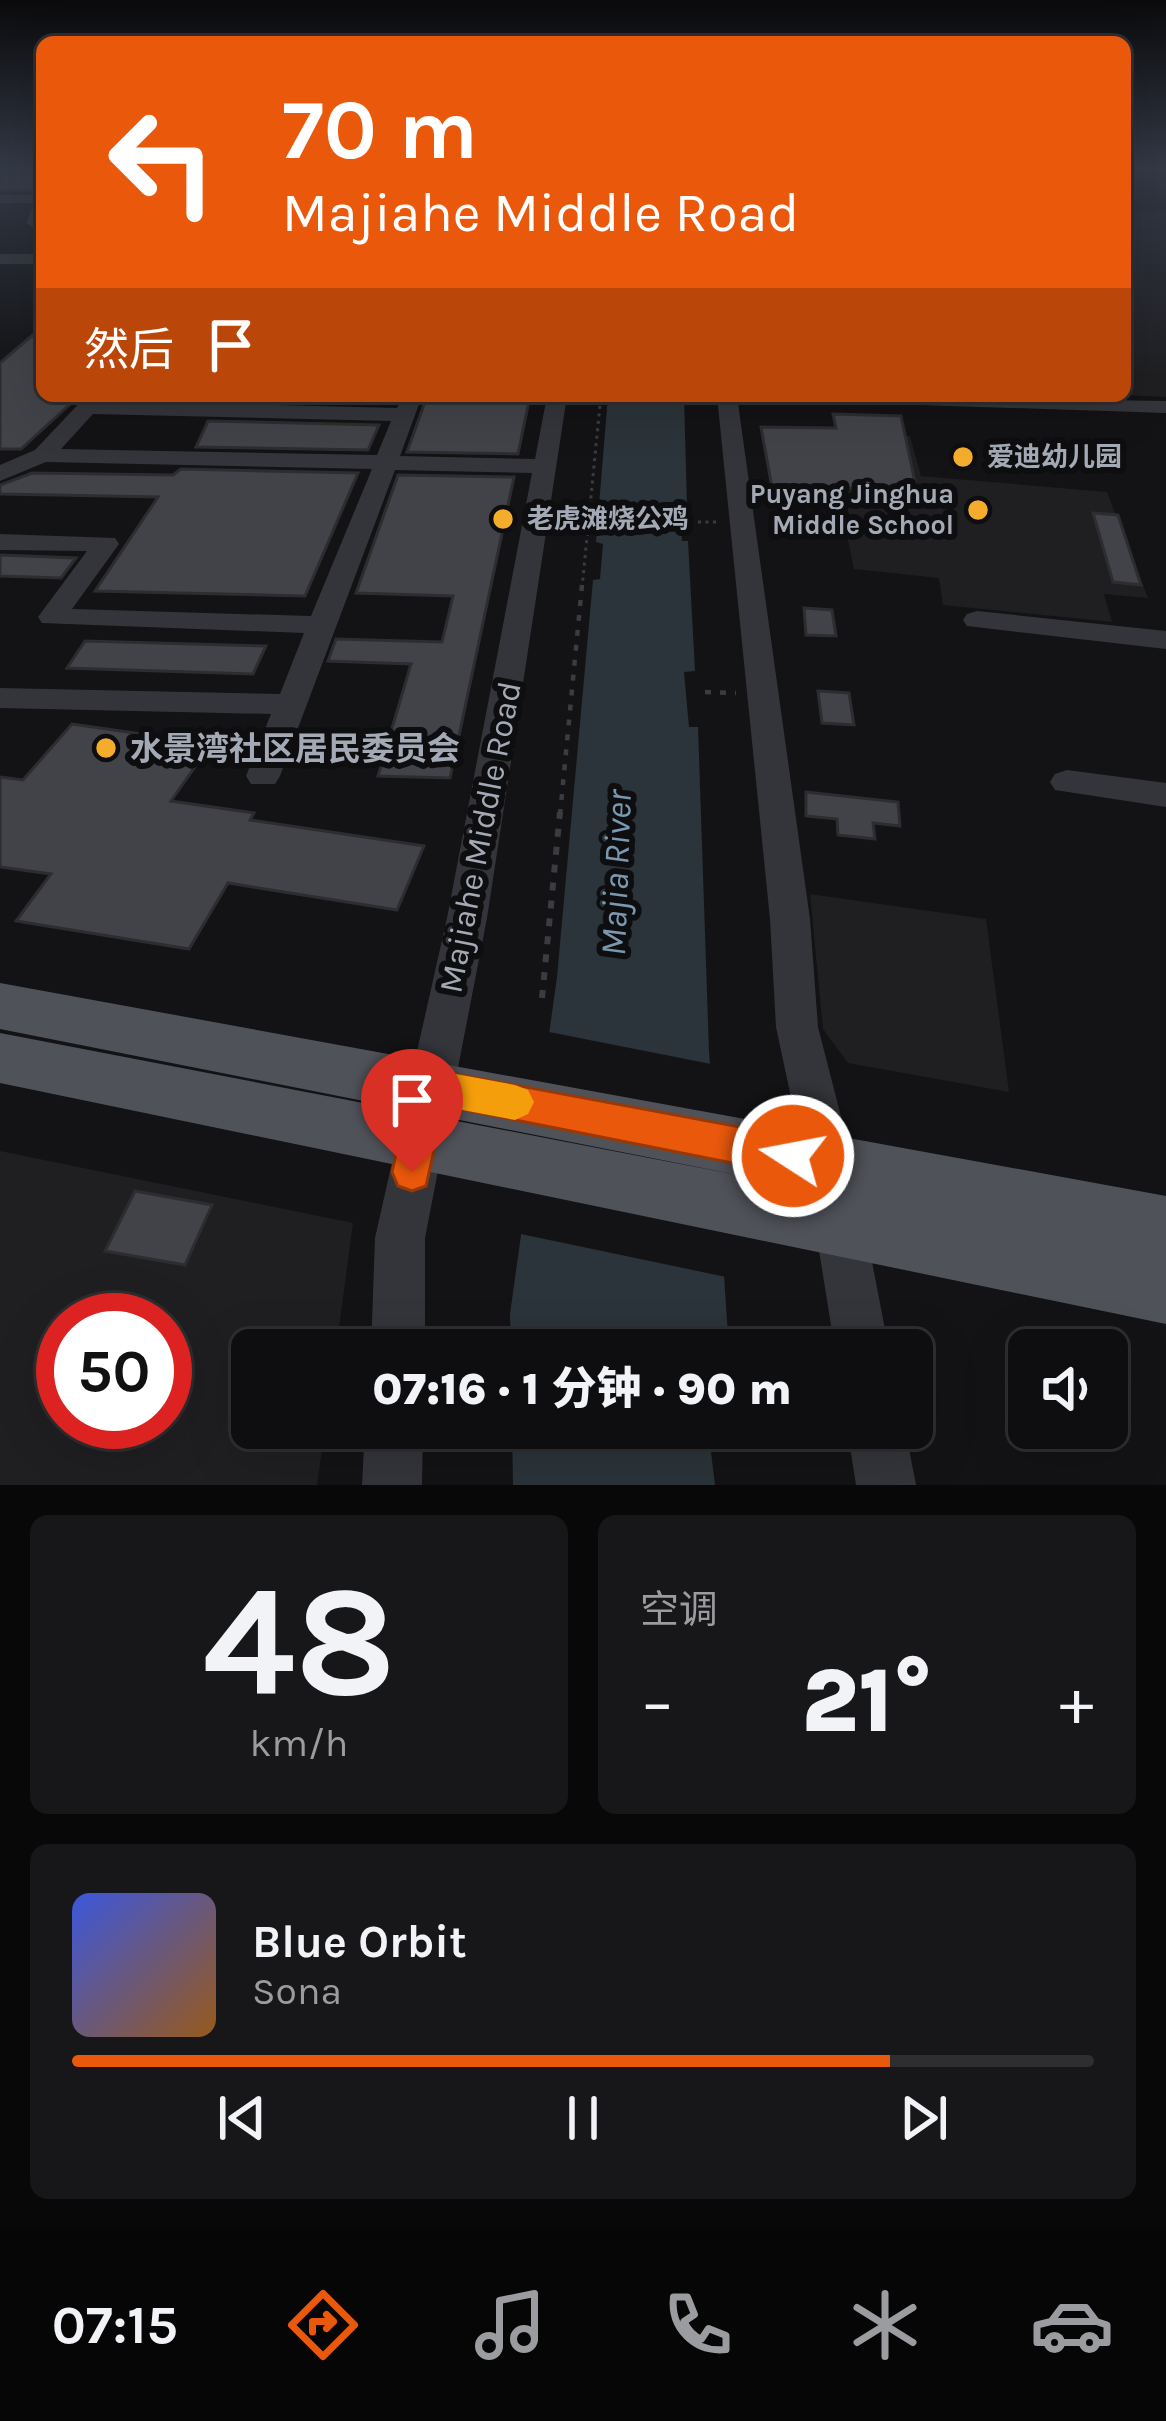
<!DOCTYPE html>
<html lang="zh">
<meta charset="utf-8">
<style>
body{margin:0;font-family:Karla,"Noto Sans SC",sans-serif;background:#171719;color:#f1f3f6;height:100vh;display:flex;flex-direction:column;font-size:45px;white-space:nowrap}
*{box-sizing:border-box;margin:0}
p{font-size:39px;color:#9b9c9f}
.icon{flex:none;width:66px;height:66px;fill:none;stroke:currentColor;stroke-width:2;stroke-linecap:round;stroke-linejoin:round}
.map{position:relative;height:1485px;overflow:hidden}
.sheet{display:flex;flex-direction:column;gap:30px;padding:30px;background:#080809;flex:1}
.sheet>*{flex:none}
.top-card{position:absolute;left:36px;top:36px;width:1095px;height:366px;border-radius:18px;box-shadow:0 12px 48px #0002,0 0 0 3px #2e2e30;background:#ea580c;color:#fff;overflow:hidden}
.controls{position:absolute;left:1008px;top:1329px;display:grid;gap:24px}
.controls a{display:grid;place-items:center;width:120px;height:120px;border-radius:18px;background:#0e0e10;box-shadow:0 12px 48px #0002,0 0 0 3px #2e2e30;font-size:60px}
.speed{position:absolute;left:36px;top:1293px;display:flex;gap:24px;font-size:60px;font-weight:700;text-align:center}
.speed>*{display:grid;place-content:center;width:156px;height:156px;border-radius:50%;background:#0e0e10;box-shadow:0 12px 48px #0002,0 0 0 3px #2e2e30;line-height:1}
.speed .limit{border:18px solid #d22;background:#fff;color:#111}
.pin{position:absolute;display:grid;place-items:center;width:102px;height:102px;color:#fff;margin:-123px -51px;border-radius:50% 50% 50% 0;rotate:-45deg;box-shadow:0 0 12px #0007}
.pin .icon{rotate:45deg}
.me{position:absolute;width:132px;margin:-66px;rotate:281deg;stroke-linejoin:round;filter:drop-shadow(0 0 9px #0008)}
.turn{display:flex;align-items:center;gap:42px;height:252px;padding:0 48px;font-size:54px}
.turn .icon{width:156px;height:156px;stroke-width:2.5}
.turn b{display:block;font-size:84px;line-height:102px}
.then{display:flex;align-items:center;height:114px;padding:0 48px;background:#0003;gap:24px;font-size:45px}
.big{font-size:90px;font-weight:800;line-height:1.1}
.sheet .card{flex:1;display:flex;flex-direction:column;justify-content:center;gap:18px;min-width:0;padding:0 42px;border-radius:18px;background:#171719}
.sheet .dial{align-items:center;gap:0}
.dial b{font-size:156px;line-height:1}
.song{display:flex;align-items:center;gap:36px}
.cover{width:144px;height:144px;border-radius:18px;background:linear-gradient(135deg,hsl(230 70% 55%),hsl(30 70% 35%))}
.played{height:12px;border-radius:6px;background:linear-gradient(90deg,#ea580c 80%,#2e2e30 80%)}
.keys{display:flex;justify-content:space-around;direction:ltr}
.heat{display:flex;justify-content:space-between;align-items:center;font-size:66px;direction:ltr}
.sheet .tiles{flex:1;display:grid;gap:30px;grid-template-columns:1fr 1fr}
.card:last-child{grid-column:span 2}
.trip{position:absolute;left:231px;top:1329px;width:702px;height:120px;border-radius:18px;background:#0e0e10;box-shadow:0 12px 48px #0002,0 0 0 3px #2e2e30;font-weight:800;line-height:120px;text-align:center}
.dock{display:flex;height:192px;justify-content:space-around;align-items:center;background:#060606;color:#9b9c9f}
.dock .icon{width:84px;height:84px}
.dock .current{color:#ea580c}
.dock b{font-size:54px;color:#f1f3f6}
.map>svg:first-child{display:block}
</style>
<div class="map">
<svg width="1166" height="1485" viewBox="0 0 1166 1485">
<rect width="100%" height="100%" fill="#131315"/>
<path fill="#1f1f22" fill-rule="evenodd" d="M1166,212V397L1125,395V213Z
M826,433L910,436L921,476L1107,492L1148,598L1104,594L1112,622L943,605L939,578L854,569Z
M810,894L986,919L1009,1092L848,1063L823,1029Z
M0,1151L353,1223L336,1350H252V1428H325L317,1485H0ZM63,1320H165V1422H63Z"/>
<path fill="#2b343a" d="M608,396H684L687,507L680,508L682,541H688L695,671L684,672L689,727H698L709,1051L729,1350H511L510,1314L557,977L593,580L600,579L603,544L596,542Z
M512,1428H708L715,1485H513Z"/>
<path fill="#131315" d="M544,1031L716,1065L731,1278L516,1233Z"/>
<path fill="#424348" stroke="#2d2d31" stroke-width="3" d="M42,172V184L35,190H0V173Z
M42,327V396H79L21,449H0V363Z
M227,396H392L396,399L394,403L224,399Z
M503,396H530L518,454L407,452L426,399L502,401Z
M833,414L901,416L917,492L825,487L827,494H810L811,501H787L786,493H773L761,427L836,428Z
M208,421L379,425L368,450L196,447Z
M181,469L358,473L305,596L95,591L158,497L0,494V485L32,473L173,475Z
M398,475L514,477L450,778L378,776L411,664L328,661L336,639L442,642L453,596L356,593Z
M1093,513L1118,515L1141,585L1113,582Z
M0,555L76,558L61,578L0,576Z
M804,608L832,610L836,636L806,635Z
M85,641L266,646L253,674L67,668Z
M818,691L849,693L854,725L822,723Z
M72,724L211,744L171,801L254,813L250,820L424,846L397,910L228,883L189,949L16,921L51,874L0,867V777L23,780Z
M806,792L898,802L900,826L873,823L875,839L838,835L837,819L806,816Z
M135,1191L212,1205L185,1265L105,1251Z"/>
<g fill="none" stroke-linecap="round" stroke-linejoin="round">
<path stroke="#3a3c41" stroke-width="3" stroke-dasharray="3 4.5" stroke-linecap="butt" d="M698,522H717
M582,588L600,405"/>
<path stroke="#3a3c41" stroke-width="4.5" stroke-dasharray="6 9" stroke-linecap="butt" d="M705,692L736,693
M560,815L582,585"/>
<path stroke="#3a3c41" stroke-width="6" stroke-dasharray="8 10" stroke-linecap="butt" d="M542,998L560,812"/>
<path stroke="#3a3c41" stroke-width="8" stroke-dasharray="9 14" stroke-linecap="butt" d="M741,1444L836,1432"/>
<path fill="#34353a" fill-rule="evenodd" d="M0,195H42V233L26,223L35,203H0Z
M0,254H42V264H0Z
M86,396H107L104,401L397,408L402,396H422L400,456L535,459L547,396H567L487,918L425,1238V1350H371L375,1238L447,918L532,473L395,470L280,776L275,784H251L246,776L271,714L0,708V688L280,694L304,633L42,623L38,617L87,551L0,550V534L115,538L119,544L72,609L311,616L372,469L46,462L0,481V465L35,450ZM93,414L391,421L377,455L61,449Z
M717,396H737L810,919L818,1027L853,1163L889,1350H835L805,1163L776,1027L770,919Z
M819,396L1166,401V413L829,402Z
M977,611L1166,631V649L967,626L963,620L967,614Z
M1067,770L1166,783V807L1055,790L1050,782L1055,774Z
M365,1428H423L422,1485H362Z
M847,1428H905L916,1485H856Z"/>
<path fill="#505259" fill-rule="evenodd" d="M0,983L1166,1196V1324L0,1083V1033L758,1179L0,1029Z"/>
</g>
<linearGradient id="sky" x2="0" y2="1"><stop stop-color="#0a0a0c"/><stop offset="0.45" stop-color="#333946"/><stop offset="1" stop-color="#333946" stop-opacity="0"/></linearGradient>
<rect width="1166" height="376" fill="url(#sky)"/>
<path fill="#ea580c" stroke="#983908" stroke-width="3" d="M429,1069L793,1137L806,1143L812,1156L806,1169L793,1175L444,1106L426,1186L412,1191L398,1186L392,1172L411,1086L416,1074Z"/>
<path fill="#f59e0b" d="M429,1069L515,1085L528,1090L534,1102L528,1114L515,1120L436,1105L428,1108L415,1103L410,1090L416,1074Z"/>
<g fill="#f4ac2c" stroke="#0e0e10" stroke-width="4.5">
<circle cx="963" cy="457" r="12"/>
<circle cx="978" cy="510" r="12"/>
<circle cx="503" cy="519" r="12"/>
<circle cx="106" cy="748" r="12"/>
</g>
<g text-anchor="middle" stroke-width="12" stroke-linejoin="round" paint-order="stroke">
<g font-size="27" font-weight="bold" fill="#a4aab5" stroke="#0e0e10" text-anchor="start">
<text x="987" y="466">爱迪幼儿园</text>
<text x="954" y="503" text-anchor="end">Puyang Jinghua<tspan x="954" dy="31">Middle School</tspan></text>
<text x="527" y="528">老虎滩烧公鸡</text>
</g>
<g font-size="33" font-weight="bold" fill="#a4aab5" stroke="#0e0e10" text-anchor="start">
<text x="130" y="760">水景湾社区居民委员会</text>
</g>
<g font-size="33" fill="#a4aab5" stroke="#0e0e10">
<text transform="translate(479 837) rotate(-79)" y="12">Majiahe Middle Road</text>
</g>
<g font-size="36" font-style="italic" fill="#7a99b1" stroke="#0e0e10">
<text transform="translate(615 873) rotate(-88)" y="13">Majia River</text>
</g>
</g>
</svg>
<div class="controls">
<a><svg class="icon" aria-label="sound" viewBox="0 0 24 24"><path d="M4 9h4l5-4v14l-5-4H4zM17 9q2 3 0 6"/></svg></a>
</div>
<div class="speed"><div class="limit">50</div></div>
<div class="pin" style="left:412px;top:1172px;background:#d93025"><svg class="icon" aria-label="arrive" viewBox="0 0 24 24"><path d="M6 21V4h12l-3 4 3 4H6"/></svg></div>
<svg class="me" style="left:793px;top:1156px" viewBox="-20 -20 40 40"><circle r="17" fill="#ea580c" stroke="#fff" stroke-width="3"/><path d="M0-11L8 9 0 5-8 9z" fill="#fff"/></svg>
<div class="trip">07:16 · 1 分钟 · 90 m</div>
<div class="top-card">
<div class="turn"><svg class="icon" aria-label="left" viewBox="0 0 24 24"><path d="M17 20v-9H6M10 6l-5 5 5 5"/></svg><div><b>70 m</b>Majiahe Middle Road</div></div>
<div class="then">然后<svg class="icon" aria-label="arrive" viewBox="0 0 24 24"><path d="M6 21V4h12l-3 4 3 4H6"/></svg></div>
</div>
</div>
<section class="sheet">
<div class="tiles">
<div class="card dial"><b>48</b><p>km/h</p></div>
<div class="card"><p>空调</p>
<div class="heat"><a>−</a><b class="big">21°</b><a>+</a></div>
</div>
<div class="card">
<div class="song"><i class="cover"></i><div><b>Blue Orbit</b><p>Sona</p></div></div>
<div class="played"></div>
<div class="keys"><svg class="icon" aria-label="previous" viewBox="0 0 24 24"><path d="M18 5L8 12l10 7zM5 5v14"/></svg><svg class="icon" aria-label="pause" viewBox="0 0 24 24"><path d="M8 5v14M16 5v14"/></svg><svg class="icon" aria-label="next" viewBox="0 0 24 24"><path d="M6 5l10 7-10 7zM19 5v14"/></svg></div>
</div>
</div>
</section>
<nav class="dock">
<b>07:15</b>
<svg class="icon current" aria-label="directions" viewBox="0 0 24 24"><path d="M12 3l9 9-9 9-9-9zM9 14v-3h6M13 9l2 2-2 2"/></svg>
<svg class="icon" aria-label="music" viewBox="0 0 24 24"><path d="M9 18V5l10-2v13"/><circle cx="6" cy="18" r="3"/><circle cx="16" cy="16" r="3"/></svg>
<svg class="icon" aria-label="phone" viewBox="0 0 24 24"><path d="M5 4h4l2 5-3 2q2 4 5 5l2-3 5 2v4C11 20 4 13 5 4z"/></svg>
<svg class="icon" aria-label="climate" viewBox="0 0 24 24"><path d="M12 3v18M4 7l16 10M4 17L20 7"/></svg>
<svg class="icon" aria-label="car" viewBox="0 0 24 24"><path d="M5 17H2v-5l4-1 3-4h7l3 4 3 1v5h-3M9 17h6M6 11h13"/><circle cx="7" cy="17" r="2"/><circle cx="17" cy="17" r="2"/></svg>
</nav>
